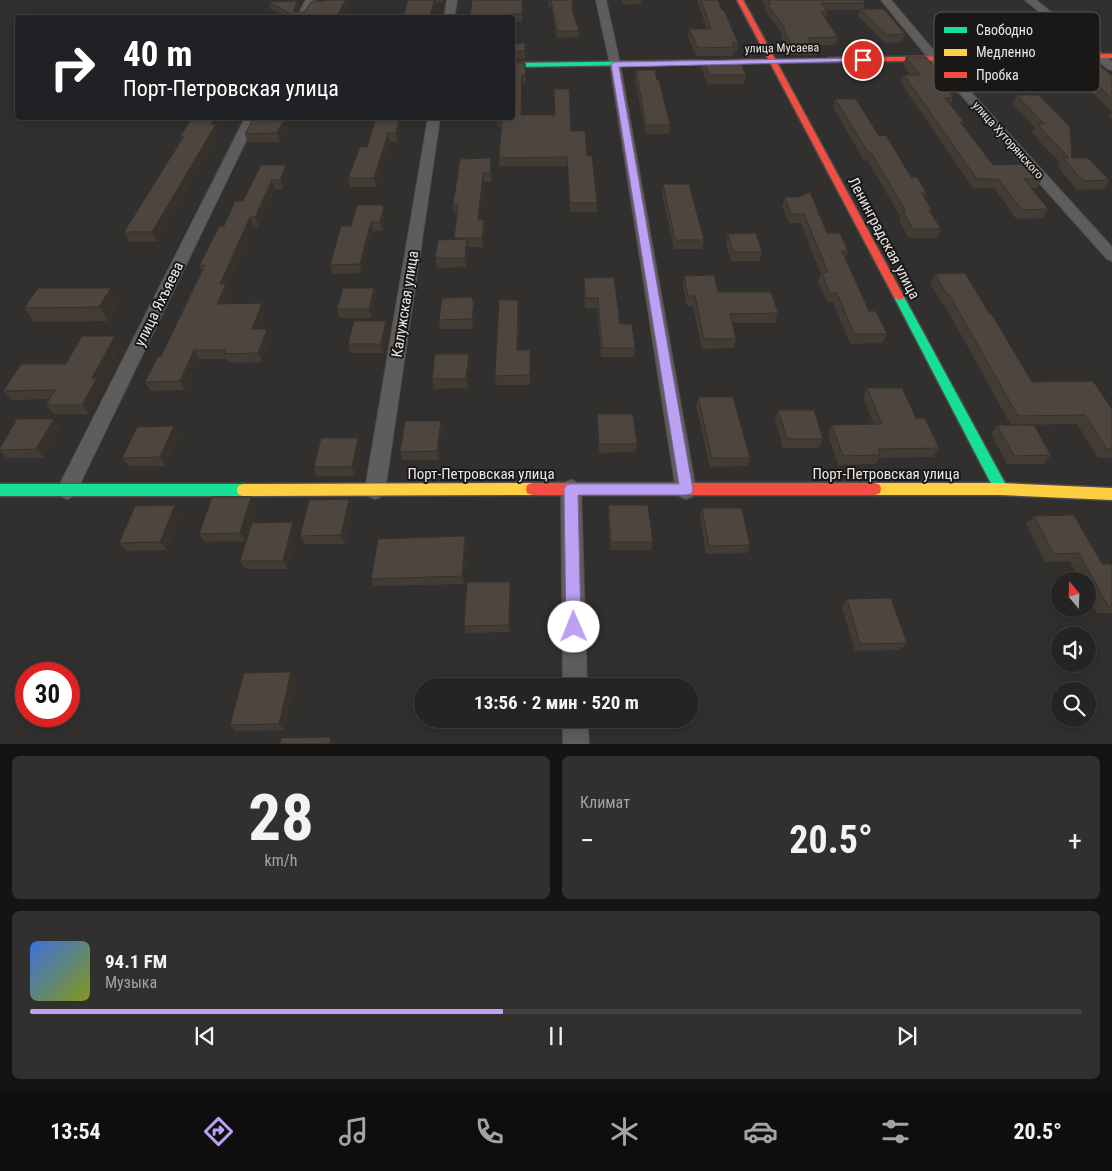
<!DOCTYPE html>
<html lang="ru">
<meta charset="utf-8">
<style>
body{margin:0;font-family:"Roboto Condensed",sans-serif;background:#32302f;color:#f1f3f6;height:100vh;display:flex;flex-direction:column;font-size:19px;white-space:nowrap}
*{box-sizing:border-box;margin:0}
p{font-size:16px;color:#a4a4a5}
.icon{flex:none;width:28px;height:28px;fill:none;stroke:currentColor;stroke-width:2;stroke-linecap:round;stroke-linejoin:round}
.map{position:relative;height:744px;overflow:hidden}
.details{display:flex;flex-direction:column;gap:12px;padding:12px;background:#151413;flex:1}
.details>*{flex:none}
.banner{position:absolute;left:15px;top:15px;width:500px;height:105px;border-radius:5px;box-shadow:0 2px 12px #0003,0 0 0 1px #424140;background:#202124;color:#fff;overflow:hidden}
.needle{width:32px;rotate:341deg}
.tools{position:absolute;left:1051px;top:572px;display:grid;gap:10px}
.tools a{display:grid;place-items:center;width:45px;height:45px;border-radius:50%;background:#262422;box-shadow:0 2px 12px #0003,0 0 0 1px #424140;font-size:25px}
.speed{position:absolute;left:15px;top:662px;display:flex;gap:10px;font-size:25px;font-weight:700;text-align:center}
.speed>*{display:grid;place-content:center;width:65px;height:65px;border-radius:50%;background:#262422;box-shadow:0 2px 12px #0003,0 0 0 1px #424140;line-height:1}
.speed .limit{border:8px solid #d22;background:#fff;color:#111}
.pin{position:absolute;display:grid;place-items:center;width:42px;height:42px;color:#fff;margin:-21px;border:2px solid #fff;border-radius:50%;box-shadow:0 1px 5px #0007}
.me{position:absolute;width:55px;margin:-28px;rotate:359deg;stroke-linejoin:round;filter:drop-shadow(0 0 4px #0008)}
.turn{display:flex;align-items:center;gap:18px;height:105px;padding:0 25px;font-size:22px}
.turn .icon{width:65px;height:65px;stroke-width:2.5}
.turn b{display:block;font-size:35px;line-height:42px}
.big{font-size:38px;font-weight:700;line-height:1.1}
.details .card{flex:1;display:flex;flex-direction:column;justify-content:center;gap:8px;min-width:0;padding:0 18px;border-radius:8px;background:#32302f}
.details .dial{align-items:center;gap:0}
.dial b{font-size:65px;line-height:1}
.song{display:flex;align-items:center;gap:15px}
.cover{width:60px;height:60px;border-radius:8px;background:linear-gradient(135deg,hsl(220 70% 55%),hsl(70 70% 35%))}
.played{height:5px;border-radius:2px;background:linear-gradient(90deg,#bca0f2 45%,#424140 45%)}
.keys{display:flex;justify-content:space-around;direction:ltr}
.heat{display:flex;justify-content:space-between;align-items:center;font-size:28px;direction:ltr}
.details .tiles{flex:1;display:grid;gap:12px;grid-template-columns:1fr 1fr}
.card:last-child{grid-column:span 2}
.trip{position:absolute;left:414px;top:678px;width:285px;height:50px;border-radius:25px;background:#262422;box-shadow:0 2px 12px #0003,0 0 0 1px #424140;font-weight:700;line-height:50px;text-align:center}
.dock{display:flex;height:80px;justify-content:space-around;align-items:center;background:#0f0e0e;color:#a4a4a5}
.dock .icon{width:35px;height:35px}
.dock .active{color:#bca0f2}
.dock b{font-size:22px;color:#f1f3f6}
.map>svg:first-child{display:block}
</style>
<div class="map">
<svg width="1112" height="744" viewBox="0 0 1112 744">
<rect width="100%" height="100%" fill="#32302e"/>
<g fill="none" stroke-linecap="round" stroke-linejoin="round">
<g stroke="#504e4c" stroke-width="2">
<path id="street" d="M306,0H316L306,18H296Z
M447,0H457L454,18H444Z
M596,0H606L620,64L696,490L693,496L686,499L679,496L676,490L610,64Z
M881,0H891L939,57L1112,247V261L1107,259L931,61Z
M1025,0H1036L1112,62V70L1108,69Z
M245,118H257L74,496L67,499L60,496L57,490L60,484Z
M428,118H440L385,490L382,496L375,499L368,496L365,490Z
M571,480L578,483L581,489L587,686H563L561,489L564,483Z
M563,719H587L589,744H563Z"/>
</g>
<g stroke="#504e4c" stroke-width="3">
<path id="fast" d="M830,59L831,60L828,62L512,67V63Z
M899,294L904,297L1006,485L1007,489L1006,493L1001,495L996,493L894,297Z
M0,484H243L248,486L249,490L248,494L243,496H0Z"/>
</g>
<g stroke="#504e4c" stroke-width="3">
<path id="slow" d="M532,483L537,485L538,489L537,493L532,495L243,496L238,494L237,490L238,486L243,484Z
M875,483H1001L1112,488V500L1001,495H875L870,493L869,489L870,485Z"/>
</g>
<g stroke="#504e4c" stroke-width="3">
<path id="jam" d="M737,0H743L904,297L903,299L899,300L894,297Z
M1112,54V58L828,62L825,60L828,58Z
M532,483H875L880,485L881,489L880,493L875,495H532L527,493L526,489L527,485Z"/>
</g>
<use href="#street" fill="#5f5d5c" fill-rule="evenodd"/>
<use href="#fast" fill="#16e098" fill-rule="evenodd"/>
<use href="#slow" fill="#ffcf43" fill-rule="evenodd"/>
<use href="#jam" fill="#f24e42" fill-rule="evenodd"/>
</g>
<path fill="#433c35" d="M350,0L342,18H286L271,9L269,2L297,1L299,9L298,12H304L325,1Z
M408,0H442V2H436L433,18H403V16Z
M472,0H523L522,22H512V18H470Z
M548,0H573L572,11L579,31V37L557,38L551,6H549Z
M622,0H641V4L623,5Z
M697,0H718L738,43L737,51H734L733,56H696L688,37L689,29H707Z
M762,0H863L865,3L863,9L905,34L902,42L885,43L858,16L860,10H826L827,12L826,19L838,37L835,45H812L813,47L811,55H791L781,36L782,33L765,11L766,7Z
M512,43H525V59H512Z
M906,57L951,86L949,91L953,97L950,105L964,122L963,125L993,165L1042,179L1037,188H1031L1048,209L1043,218L1016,219L994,188H973L901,83L904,75H910L903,65Z
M703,60L746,75L744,84H708L701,68Z
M1073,61L1112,76V112L1069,69Z
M525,63L526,84H523L521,115L571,131L587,156L597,203V212H570L567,166H499V158L501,127H498L497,118Z
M636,70L657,80L670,125L669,134H646L635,79Z
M1017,95H1039L1072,158L1109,180L1103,189L1077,190L1058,167L1060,163L1032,133L1035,128L1013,104Z
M835,99L879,136L911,177L926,192L924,197L932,210L931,212L941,229L937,238H909L899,221L901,218L878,178L867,160L864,161L833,107Z
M1112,113V120L1109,117Z
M292,118L280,142H248L245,134Z
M403,118L397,142H390L376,187H350L348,178L367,147Z
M217,128L219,133L157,241L129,242L124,232L182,141L180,136Z
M460,159L491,167V182H484L480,220H484L485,229L483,247H468L466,267L437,268L435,258L454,240L457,214H454L453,205Z
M286,165L289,174L283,189H275L259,227H254L227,286L231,293L226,304L266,313L260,329L270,338L262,362L229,363L227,359H199L185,390L151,391L145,382L161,356L202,272L199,266L243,201Z
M663,184L704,240L702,249H674L662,193Z
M785,197L848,251L845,258L869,311L887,334L882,343L850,344L833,302H827L818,282L821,274L801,223H789L782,207Z
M384,205L386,214L382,231H373L362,273L333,274L330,265L351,226Z
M728,234L762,252L759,261H731L726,243Z
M935,274L1032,382L1112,409V458H1098L1077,424L1011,425L944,304H942L930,283Z
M684,276L718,292L778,313L775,323H732L736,339L734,348L702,349L693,306H687L683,285Z
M584,278L620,324L635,348L634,357H601L597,308H585L584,287Z
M111,288L119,301L108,321L34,322L24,308Z
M376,297L371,318H340L337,309Z
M473,301H474L475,310L473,329H440L439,320Z
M519,309L518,350L530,359V385H496L495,376Z
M386,321L388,330L383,353H351L348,344Z
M115,336L121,345L101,383L103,387L89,414H54L46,405L50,399L11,400L3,391L66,364Z
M469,354L470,363L468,388L434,389L432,379Z
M867,388L916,418L939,448L933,457L879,458L875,464L838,465L828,434L832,425H874L863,397Z
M698,397L750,458L747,466L710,467L696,406Z
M778,410L823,439L819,448H783L775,419Z
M597,414L637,444L635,452L599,453L597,423Z
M441,421L443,430L439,460H402L400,452Z
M997,425L1051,455L1044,464H1007L991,434Z
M174,426L179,435L166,466H129L122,458Z
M61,428L45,458H7L0,451V448Z
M358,438L361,446L355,476H317L314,467Z
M349,499L352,507L345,544H304L300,536Z
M256,505L245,541L205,542L199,534Z
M608,505L653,542L651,550H610L608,514Z
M702,508L750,545L747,553L706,554L700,517Z
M182,514L167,550L126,551L119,543Z
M1034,516L1102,564H1112V613H1097L1088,595V581H1080L1070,561L1045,562L1026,524Z
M297,531L288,569H246L240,561Z
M467,544L464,584L374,586L371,579Z
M510,582L511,590L510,632L466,633L464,626Z
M847,599L907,643L900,650L855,651L842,607Z
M296,679L285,730L236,731L230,725Z"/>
<path fill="#37312b" d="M345,0H350L342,18H337Z
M434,0H436V2L433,18H430Z
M297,1L299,9L296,17L293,12Z
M522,75L523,84L521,123V115Z
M215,118H224L217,128L219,133L157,241L152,232Z
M285,118H292L280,142L277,133Z
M400,118H403L397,142L396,133Z
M388,133L390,142L376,187L374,178Z
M286,165L289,174L283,189L280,180Z
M483,173L484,182L479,229L478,220Z
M272,180L275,189L259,227L255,217Z
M384,205L386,214L382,231L380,222Z
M250,217L254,227L227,286L231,293L222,313L217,304L220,284Z
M484,220L485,229L483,247L482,238Z
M371,222L373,231L362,273L360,264Z
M467,239L468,249L466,267L465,258Z
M111,288L119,301L108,321L99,307Z
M374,288L376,297L371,318L369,309Z
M473,297L474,306V301L475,310L473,329L472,319Z
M518,300L519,309L517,359V350Z
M262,303L266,313L256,339L252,329Z
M386,321L388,330L383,353L381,344Z
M267,329L270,338L262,362L258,353Z
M115,336L121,345L101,383L103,387L89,414L82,405L92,378Z
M194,350L199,359L185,390L180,381Z
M469,354L470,363L468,388L466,379Z
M54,419L61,428L45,458L36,449Z
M441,421L443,430L439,460L437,451Z
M174,426L179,435L166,466L160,457Z
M358,438L361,446L355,476L352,467Z
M251,497L256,505L245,541L240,533Z
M349,499L352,507L345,544L341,535Z
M175,505L182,514L167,550L160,542Z
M293,522L297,531L288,569L283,561Z
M465,536L467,544L464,584L462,576Z
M510,582L511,590L510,632L509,625Z
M291,672L296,679L285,730L279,724Z
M331,737L336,743V744H330Z"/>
<path fill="#4e463e" stroke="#37312b" d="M326,0H345L337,17L297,18L269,2L297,1L293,12H304L312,1H325Z
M408,0H434L430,16H403Z
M472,0H522V14L470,15Z
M549,0H573L572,10L579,31H557L551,0Z
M701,0H718L722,10H724L738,43H732L734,47L698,48L689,29H711Z
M768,0H863L865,3H821L827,12H821L838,37L808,38L813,47H793L783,28H785L767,4H771Z
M860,9H884L905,34L887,35Z
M512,43H525V51H512Z
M906,57H926L951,86H945L953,97L945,98L964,122H960L993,165L1030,164L1042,179H1024L1048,209L1022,210L998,179H977L904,75H920Z
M739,59L746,75H709L703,60Z
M1073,61H1095L1112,76V99Z
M512,62L525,63L526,75H522L521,115H555L554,89H569L571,131H585L587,156H592L597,203H570L567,157L499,158L502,118H497H512Z
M636,70H655L657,80H659L670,125H646Z
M1017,95H1039L1070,127L1072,158H1088L1109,180L1083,181L1063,158H1069L1037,124H1044Z
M835,99H856L879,136L886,135L911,177H917L926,192H921L932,210H929L941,229H913L903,212H906L881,169L871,152H868Z
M192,118H215L211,124H216L152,232H124L184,136H180Z
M254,118H285L277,133L245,134Z
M376,118H400L396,133H388L374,178H348L360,147H367Z
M491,158L490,173H483L478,220H484L482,238H454L458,205H453L460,159Z
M261,165H286L280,180H272L255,217H250L220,284H226L217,304L262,303L252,329H267L258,353L224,354L226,350H194L180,381L145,382L158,356H161L205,265L199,266L219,226H224L235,201H243Z
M663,184H689L704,240H675Z
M810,192L827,233H840L848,251H842L869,311H876L887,334H854L837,293H830L822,273L828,272L804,214H791L785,197H798Z
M357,205H384L380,222H371L360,264L330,265L341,226H351Z
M756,233L762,252H733L728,234Z
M467,239L465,258H435L438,240Z
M965,273L989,313H991L1032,382L1093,381L1112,409V449H1107L1085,415L1018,416L949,294H947L935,274Z
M714,275L718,292H771L778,313L730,314L736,339H704L695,296H688L684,276Z
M614,277L620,324H632L635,348H602L598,298H586L584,278Z
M38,288H111L99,307L24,308Z
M343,288H374L369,309H337Z
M473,297L472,301H474L472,319L439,320L442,298Z
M499,300H518L517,350H530V375L495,376Z
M354,321H386L381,344H348Z
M82,336H115L92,378H97L82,405H46L55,390L3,391L21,364H66Z
M435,354H469L466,379H432Z
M867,388H902L916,418H925L939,448L878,449L880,455L843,456L832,425L882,424Z
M698,397H733L750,458H712Z
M778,410H814L823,439H787Z
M597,414H633L637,444H599Z
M17,419H54L36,449L0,450V448Z
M405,421H441L437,451L400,452Z
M997,425H1034L1051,455L1014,456Z
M174,426L160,457L122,458L137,427Z
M321,438H358L352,467H314Z
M212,497H251L240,533L199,534Z
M349,499L341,535L300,536L309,500Z
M175,505L160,542L119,543L135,506Z
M608,505H648L653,542H611Z
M702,508H742L750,545L709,546Z
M1074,515L1102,564H1112V606H1108L1079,553L1054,554L1034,516Z
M293,522L283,561H240L252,523Z
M465,536L462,576L371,579L378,539Z
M467,582H510L509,625L464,626Z
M891,598L907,643L860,644L847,599Z
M291,672L279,724L230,725L244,673Z
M331,737L330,744H280L281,738Z"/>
<path fill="#bca0f2" stroke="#7a689d" d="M863,58L866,59V61L619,67L693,490L691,494L686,495H578L581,627L579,632L574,635L568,632L566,627L564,489L566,485L571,484H679L611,64L615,62Z"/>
<g text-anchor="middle" stroke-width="4" stroke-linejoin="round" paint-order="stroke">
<g font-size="12" fill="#eae7e5" stroke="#1a1817">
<text transform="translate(782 48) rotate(-1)" y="4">улица Мусаева</text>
<text transform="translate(1008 140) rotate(48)" y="4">улица Хуторянского</text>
</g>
<g font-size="15" fill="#eae7e5" stroke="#1a1817">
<text transform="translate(884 238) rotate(62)" y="5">Ленинградская улица</text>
<text transform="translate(159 304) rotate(-64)" y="5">улица Яхъяева</text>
<text transform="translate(405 304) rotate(-81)" y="5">Калужская улица</text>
<text x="481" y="479">Порт-Петровская улица</text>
<text x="886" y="479">Порт-Петровская улица</text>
</g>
</g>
<rect x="934" y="12" width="166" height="80" rx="8" fill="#1a1817" stroke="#585655" stroke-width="1"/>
<rect x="944" y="27" width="23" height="6" fill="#16e098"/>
<rect x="944" y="49" width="23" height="7" fill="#ffcf43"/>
<rect x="944" y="72" width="23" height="6" fill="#f24e42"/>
<g font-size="14" fill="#eae7e5">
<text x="976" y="35">Свободно</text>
<text x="976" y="57">Медленно</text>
<text x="976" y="80">Пробка</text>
</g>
</svg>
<div class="tools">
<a><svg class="needle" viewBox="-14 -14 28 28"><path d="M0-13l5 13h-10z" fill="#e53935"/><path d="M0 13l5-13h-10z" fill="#a4a4a5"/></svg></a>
<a><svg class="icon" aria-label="sound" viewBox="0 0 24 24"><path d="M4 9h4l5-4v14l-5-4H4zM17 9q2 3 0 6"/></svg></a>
<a><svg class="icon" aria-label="search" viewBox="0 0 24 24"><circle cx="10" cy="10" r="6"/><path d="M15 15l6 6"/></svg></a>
</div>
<div class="speed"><div class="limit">30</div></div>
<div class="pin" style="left:863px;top:60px;background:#d93025"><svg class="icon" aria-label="arrive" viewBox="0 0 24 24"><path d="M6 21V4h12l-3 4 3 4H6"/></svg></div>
<svg class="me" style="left:574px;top:627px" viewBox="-20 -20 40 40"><circle r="19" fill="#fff"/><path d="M0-13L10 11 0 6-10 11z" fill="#bca0f2"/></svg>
<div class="trip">13:56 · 2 мин · 520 m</div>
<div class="banner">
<div class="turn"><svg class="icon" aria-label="right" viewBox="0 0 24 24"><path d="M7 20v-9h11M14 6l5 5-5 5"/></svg><div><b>40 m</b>Порт-Петровская улица</div></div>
</div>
</div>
<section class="details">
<div class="tiles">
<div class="card dial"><b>28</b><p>km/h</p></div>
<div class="card"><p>Климат</p>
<div class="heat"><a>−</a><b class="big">20.5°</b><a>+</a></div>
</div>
<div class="card">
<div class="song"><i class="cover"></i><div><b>94.1 FM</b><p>Музыка</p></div></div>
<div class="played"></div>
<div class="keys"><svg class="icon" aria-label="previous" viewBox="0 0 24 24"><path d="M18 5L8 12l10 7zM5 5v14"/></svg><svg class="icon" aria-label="pause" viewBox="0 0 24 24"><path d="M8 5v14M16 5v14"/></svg><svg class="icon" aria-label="next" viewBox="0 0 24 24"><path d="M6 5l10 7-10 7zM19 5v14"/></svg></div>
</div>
</div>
</section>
<nav class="dock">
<b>13:54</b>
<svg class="icon active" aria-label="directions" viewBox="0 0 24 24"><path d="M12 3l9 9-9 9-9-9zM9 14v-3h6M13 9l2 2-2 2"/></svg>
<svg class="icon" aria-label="music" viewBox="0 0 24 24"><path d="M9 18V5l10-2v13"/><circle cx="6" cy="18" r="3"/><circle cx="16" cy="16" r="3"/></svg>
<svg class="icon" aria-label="phone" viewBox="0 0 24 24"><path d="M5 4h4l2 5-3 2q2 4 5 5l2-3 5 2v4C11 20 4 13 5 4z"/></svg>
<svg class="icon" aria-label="climate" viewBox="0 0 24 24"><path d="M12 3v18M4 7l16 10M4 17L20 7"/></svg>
<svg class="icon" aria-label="car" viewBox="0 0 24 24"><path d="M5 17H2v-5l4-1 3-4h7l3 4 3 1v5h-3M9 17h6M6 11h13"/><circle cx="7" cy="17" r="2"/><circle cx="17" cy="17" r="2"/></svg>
<svg class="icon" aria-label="filters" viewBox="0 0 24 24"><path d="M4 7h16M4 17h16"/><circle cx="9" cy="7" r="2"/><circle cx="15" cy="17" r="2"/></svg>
<b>20.5°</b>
</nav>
